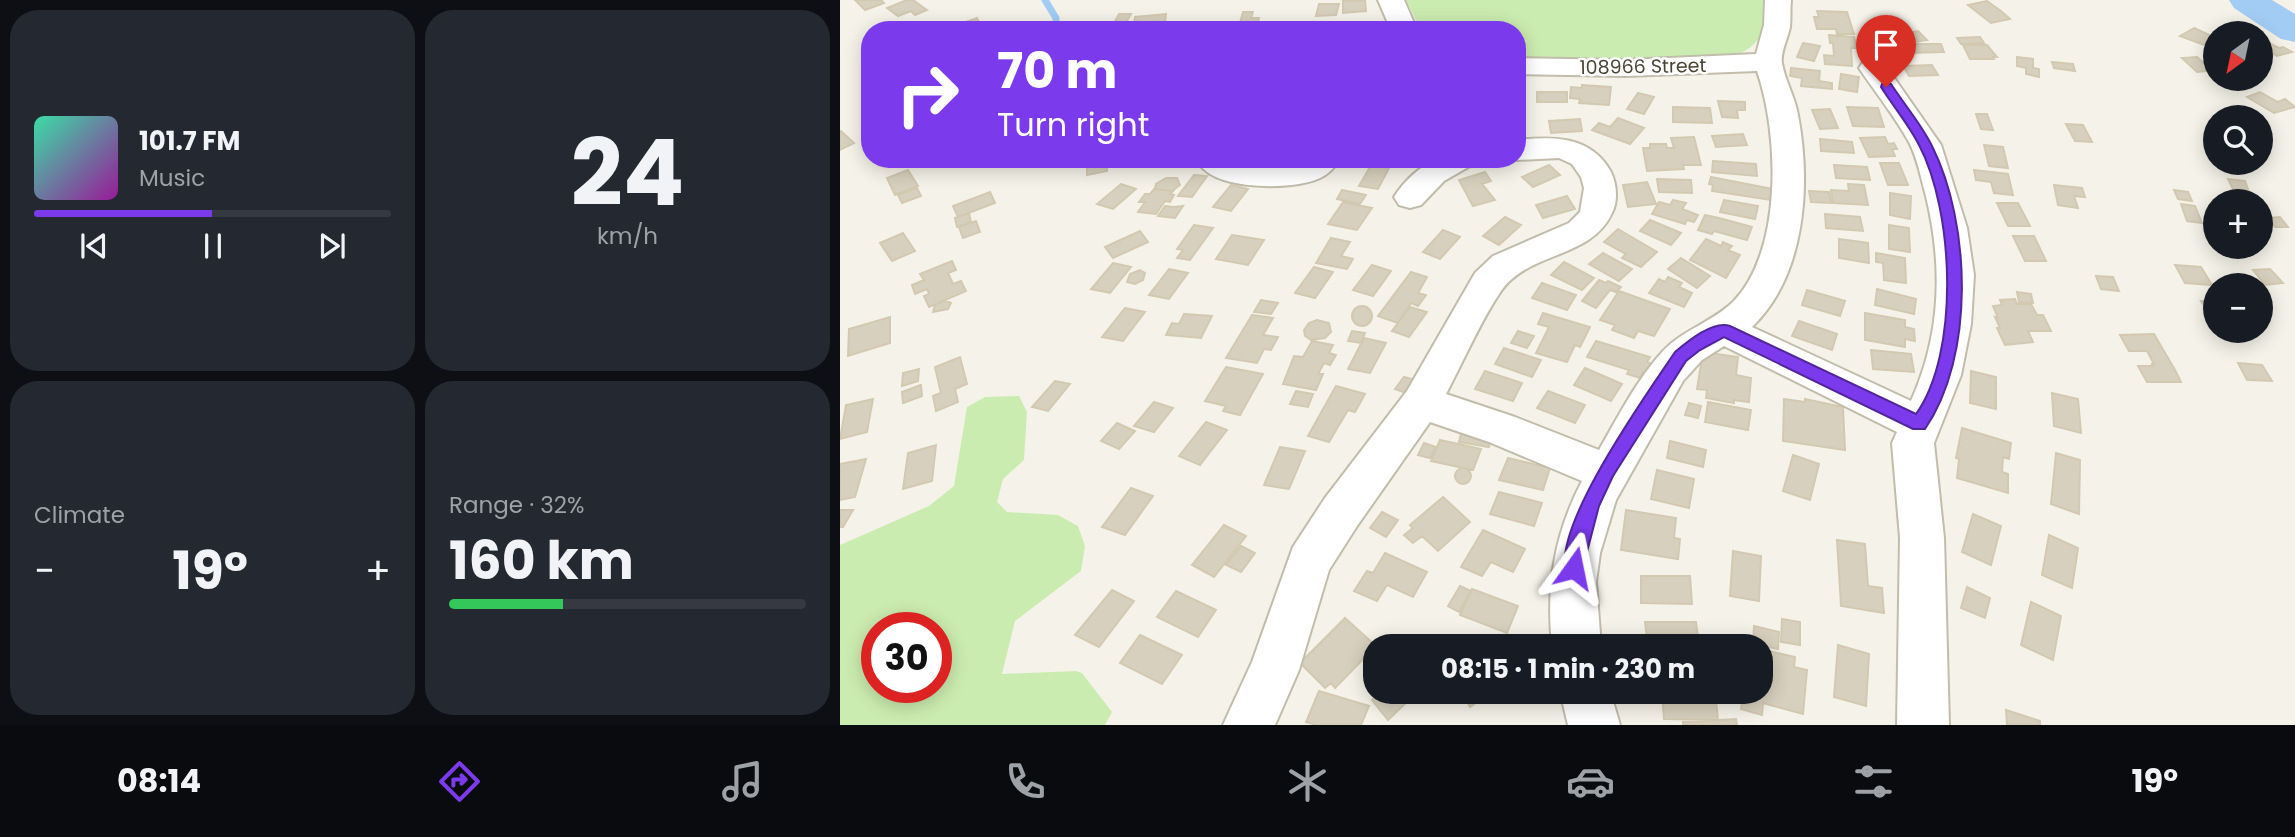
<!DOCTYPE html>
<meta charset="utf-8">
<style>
body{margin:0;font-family:Poppins,sans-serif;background:#242831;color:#f1f3f6;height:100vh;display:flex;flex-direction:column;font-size:26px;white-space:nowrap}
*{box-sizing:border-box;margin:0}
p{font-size:23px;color:#9ea1a6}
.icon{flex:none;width:38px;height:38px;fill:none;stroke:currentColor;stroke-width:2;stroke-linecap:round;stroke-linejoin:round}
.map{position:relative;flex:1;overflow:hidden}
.drawer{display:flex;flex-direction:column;gap:10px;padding:10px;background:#0d0f14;width:840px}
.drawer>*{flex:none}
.banner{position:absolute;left:21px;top:21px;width:665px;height:147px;border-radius:28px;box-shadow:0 4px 18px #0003;background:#7c3aed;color:#fff;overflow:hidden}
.needle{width:46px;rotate:213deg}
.buttons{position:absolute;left:1363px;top:21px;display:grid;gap:14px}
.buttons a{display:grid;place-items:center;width:70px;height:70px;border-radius:50%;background:#171b24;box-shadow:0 4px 18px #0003;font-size:35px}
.speed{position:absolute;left:21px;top:612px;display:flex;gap:14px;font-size:35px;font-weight:700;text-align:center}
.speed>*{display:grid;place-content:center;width:91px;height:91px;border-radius:50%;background:#171b24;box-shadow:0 4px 18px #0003;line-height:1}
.speed .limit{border:10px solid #d22;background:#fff;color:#111}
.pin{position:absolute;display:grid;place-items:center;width:60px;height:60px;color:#fff;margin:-72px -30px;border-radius:50% 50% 50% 0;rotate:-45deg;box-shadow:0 0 7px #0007}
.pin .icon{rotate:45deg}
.me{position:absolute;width:77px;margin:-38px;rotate:12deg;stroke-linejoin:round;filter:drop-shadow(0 0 5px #0008)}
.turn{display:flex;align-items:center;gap:24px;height:147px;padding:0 21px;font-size:32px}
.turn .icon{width:91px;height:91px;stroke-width:2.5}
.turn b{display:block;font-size:49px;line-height:60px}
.big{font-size:52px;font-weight:700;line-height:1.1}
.drawer .widget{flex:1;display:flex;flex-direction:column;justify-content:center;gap:10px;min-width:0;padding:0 24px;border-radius:28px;background:#242831}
.drawer .dial{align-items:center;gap:0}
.dial b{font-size:91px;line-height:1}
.song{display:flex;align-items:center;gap:21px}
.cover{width:84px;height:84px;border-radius:10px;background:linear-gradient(135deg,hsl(160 70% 55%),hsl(300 70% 35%))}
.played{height:7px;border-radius:4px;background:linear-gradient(90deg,#7c3aed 50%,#363941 50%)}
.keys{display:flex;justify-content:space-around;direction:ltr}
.heat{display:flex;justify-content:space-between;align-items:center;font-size:38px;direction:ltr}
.charge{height:10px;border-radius:5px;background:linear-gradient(90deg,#34c759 32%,#363941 0)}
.drawer .tiles{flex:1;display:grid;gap:10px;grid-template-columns:repeat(2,1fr)}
.trip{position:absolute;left:523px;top:634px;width:410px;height:70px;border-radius:28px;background:#171b24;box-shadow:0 4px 18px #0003;font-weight:700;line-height:70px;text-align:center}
.tab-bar{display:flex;height:112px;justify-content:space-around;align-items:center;background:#090b0e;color:#9ea1a6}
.tab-bar .icon{width:49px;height:49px}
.tab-bar .current{color:#7c3aed}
.tab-bar b{font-size:32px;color:#f1f3f6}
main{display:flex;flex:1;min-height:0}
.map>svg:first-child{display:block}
</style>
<main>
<section class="drawer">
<div class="tiles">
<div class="widget">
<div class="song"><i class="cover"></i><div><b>101.7 FM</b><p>Music</p></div></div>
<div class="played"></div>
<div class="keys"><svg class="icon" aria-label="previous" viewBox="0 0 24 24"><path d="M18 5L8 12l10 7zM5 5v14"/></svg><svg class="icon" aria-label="pause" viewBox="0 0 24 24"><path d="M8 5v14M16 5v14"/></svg><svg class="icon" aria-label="next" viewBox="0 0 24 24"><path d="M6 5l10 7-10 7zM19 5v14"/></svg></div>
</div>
<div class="widget dial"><b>24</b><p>km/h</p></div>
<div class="widget"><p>Climate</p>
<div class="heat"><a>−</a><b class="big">19°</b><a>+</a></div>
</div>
<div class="widget"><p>Range · 32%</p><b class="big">160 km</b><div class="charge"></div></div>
</div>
</section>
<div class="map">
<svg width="1455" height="725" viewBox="0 0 1455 725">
<rect width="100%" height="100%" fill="#f5f3e9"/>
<path fill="#cbecb0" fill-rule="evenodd" d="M566,0H930C925,25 924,44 898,54L809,59L677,60V30H581Z
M179,396L187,412L184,460L163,479L157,502L167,512L218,515L238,526L245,546L241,571L175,621L162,674L236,671L242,673L272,712L265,725H0V545L89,506L114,486L127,407L145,397ZM37,628H96V688H37Z"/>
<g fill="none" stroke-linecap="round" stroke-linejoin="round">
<path stroke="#a3ccf5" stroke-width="7" d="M205,0L216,18V30"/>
<path fill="#a3ccf5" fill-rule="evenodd" d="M1389,0H1432L1455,14V42L1441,39L1394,8Z"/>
</g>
<path fill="#d8d0be" stroke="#d3c9b1" stroke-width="2" d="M15,0H41L44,3L25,10Z
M67,0H73L87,10L75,15L71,11L58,16L47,8Z
M525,0L526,11L503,13V1Z
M1147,1L1161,11L1170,19L1151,23L1128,5Z
M479,4H499L496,15L476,16Z
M977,11L1007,12L1014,34H997L996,29H977L974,17H979Z
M403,12H413L411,18H419L418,22L413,23L412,29L391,30L393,23H400Z
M279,14H291L285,24L273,25Z
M326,14L324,30H293L295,17Z
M137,18L142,28L120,30L117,25Z
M1354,28L1376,38L1364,45L1340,36Z
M1078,31L1087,40L1069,43L1061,34Z
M989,35L1014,37L1017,48H1011L1012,66L985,64L984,55L994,56L993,43H990Z
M1025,36L1042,38L1044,51L1049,52L1051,60L1024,61Z
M1140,37L1144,43L1121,44L1117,38Z
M963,43L980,46L974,61L957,57Z
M1429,43L1439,48L1443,47L1452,52L1437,56L1421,47Z
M1063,44H1101L1104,52L1068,53Z
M1123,45H1147L1157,57H1153L1154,59H1130Z
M1177,57L1193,59V68L1199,69V77L1186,74V68L1177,66Z
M1357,57L1366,65L1375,64L1376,70L1357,72L1342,58Z
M1212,62L1233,64L1235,71L1214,68Z
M1092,65L1098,75L1069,76L1063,66Z
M951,68L980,71L979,81L992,83V89L961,86L962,78L950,76Z
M1001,74L1019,77L1017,92L999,89Z
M742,85L771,87L769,105L739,103L740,99L730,98L731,87L742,88Z
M697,92H727V102H697Z
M1420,92L1438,102L1445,99L1455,107L1434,113L1407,97Z
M798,93L814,97L804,114L787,109Z
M878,101L905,102V110H897L898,118L882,117Z
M833,107L870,108L872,123L833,122Z
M1007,107L1038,108L1044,127L1013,126Z
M990,109L998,128L980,129L972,110Z
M1136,114H1147L1153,130L1141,129Z
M778,118L804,128L790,144L752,130L759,123L770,127Z
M740,119L742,131L711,133L709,121Z
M1226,124L1243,125L1252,142L1235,141Z
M0,131H1L14,143L0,150Z
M903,134L907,145L876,147L872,136Z
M854,137L861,165H843L844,169L807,171L803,148H810V144H826L827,148H834L831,138Z
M1045,137L1048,144L1054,143L1057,149H1052L1055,156L1029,157L1020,138Z
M980,139L1012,142L1014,153L981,151Z
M1144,145L1163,147L1168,168L1149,166Z
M247,159H267V171L247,175Z
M873,161L916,164L917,176L872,172Z
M1040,163H1059L1068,185H1048Z
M531,165L549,168L538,189L519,186Z
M709,165L720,175L693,187L682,177Z
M994,165L1027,167L1030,180L996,178Z
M68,170L78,186L55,195L47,178Z
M1134,170L1168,174L1173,195L1154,193L1151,182L1136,180Z
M645,172L651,181L642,184L655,200L633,206L619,180Z
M354,175L367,176L352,197L338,196Z
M871,177L933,189L932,200L872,191L873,185L869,184Z
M326,178H337L340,185L332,191L315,189L316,184Z
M817,179L851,180L852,193L819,192Z
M1388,179L1405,181L1409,192L1393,189Z
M807,182L816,204L788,207L783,185Z
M281,184L296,189L273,209L257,204Z
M1008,184L1024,185L1028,205L993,203L991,190L1009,191Z
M391,185L408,189L391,211L373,207Z
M1214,185L1242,188L1245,197L1234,196L1238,208L1218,205Z
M77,188L81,196L62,203L58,195Z
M314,189L333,191L330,194L334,195L330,202L325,201L316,214L298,212L305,202H299L305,194H310Z
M502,190L526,195L520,204L497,199Z
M1334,190L1348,192L1352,201L1338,199Z
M969,191L989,192L991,203L971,202Z
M150,192L155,203L118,217L113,206Z
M1050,193L1071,196L1070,219L1050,215Z
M727,196L735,209L703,218L696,205Z
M833,200L846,203L842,209L858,215L854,222L847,220L845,224L812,214L819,202L830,205Z
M884,200L918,206L915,219L880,212Z
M503,202L532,208L517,230L488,224Z
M1157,203H1178L1190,226H1168Z
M1341,204L1355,206L1362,223L1347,221Z
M325,206L334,207L343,206L335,218L318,216Z
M129,213L131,222L117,227L115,218Z
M985,214L1020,217L1023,231L986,228Z
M865,215L879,218L912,227L907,240L874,231L872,234L858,230Z
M665,217L681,225L659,245L643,236Z
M1440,217L1448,227H1435L1427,218Z
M810,220L841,233L831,245L800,231Z
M136,221L140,232L123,238L119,227Z
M354,225L373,228L350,260L337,258L343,250L337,249Z
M1049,225L1069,228L1070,252L1049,249Z
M778,229L817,252L801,267L782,258L786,254L764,242Z
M603,230L620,237L600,259L583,252Z
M300,231L308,242L273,258L265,247Z
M63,233L75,251L52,261L40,243Z
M392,235L424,240L408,265L376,259Z
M1173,236H1194L1206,261H1185Z
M491,238L510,242L501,256L513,259L507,269L476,263Z
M866,239L881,246L883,242L892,246L888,250L900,255L886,278L850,260Z
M999,239L1028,243L1029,263L999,258Z
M763,253L792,269L779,281L749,264Z
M1036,253L1065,258L1066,283L1044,280L1043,263L1036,262Z
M841,258L870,276L857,288L828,269Z
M112,261L116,270L108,273L113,284L121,281L126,291L89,307L84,296L89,294L87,289L75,294L72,285L84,280L80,274Z
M724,262L754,278L742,290L711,275Z
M273,263L291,267L270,293L251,289Z
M532,265L551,271L533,296L513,290Z
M1335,265L1361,267L1372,285L1345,283Z
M474,267L493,272L475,298L455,293Z
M329,269L348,273L329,299L309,295Z
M1430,269L1443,283L1425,285L1413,270Z
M300,270L305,273L303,280L295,284L287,282L290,274Z
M571,272L587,277L578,293L586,295L578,306L571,303L558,323L538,316Z
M1256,276L1273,277L1279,291L1261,289Z
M828,277L842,283L839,287L852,293L844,307L809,293L819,279L825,282Z
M759,280L766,283L768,281L781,287L776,292L770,290L756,308L742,301Z
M702,283L736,295L727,310L692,298Z
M1037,289L1076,299L1074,314L1035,305Z
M967,290L1005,301L1000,316L962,305Z
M779,291L830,309L814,336L798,331L794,338L772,330L775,325L760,320Z
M1177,292L1191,294L1193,303L1179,302Z
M1175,299L1177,304H1191L1197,315H1203L1211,331H1188L1193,342L1165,345L1157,328H1160L1155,317L1158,318L1153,306L1162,305L1160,300Z
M105,300L111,303L108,309L93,312L95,305Z
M421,300L438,303L431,314L414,312Z
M1361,301H1376V313H1369Z
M512 316a10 10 0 1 1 20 0a10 10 0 1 1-20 0Z
M570,307L587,312L569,337L552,331Z
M285,308L305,312L283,341L262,337Z
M703,313L750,327L740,347L735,345L727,362L696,353L709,327L698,324Z
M1025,313L1065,320V327L1074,329L1075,341L1065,339V347L1025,340Z
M344,314L372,316L361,338L326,335L332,323L339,324Z
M412,315L433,318L423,335L438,337L431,350L424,349L417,363L386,358Z
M50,317V343L8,356L9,329Z
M477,320L489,323L491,332L485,338L471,340L465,336L464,330L469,323Z
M959,321L997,334L992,350L952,336Z
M512,331L525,333L521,343L508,341Z
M678,331L694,336L687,348L671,343Z
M1314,334L1335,370L1341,382H1307L1298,366H1313L1312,364H1314L1307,351H1289L1280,335Z
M524,338L546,343L530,373L508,369Z
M472,341L493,345L489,353L496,355L490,365L484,363L478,374H483L476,390L443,384L454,356L463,357Z
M756,341L810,357L807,362L814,365L809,374L803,372L800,378L787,374L789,370L747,357Z
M664,348L701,360L692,377L655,364Z
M1031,350L1071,354L1074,372L1033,369Z
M863,352L898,357L896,375L911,378L909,402L894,400V403L866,398L867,390L857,389Z
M120,357L127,384L115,389L118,402L96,411L93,396L101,393L95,367Z
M1398,363L1422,365L1432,381L1407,380Z
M386,367L423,374L400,415L383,411L386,406L365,401Z
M745,368L782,384L771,401L734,385Z
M79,369L78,381L62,386L63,373Z
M645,371L682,383L673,401L635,389Z
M1131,371L1156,377V409L1130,403Z
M564,377L576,380L566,393L555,389Z
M215,381L230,384L208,411L192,407Z
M81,385L82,396L63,403L62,392Z
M496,386L525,394L515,412L508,410L489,442L468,436Z
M456,391L473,394L468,407L450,404Z
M708,391L745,405L735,423L697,408Z
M1212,393L1238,399L1241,433L1214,426Z
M33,399L27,432L0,439L6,405Z
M944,399L965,402V399L1003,407L1005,450L943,441Z
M314,402L333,408L314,432L294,426Z
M868,402L911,410L908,430L865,422Z
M849,403L861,406L858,418L845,415Z
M366,422L387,430L360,465L339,456Z
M277,423L295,431L279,449L261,441Z
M1122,428L1171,443L1169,459L1163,457L1162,472L1168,474V493L1117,478L1119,459L1116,458Z
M622,430L652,434L649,447L619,442Z
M600,440L641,449L633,470L591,461Z
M830,441L866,450L863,467L827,458Z
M584,443L596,447L590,458L578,455Z
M96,445L92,481L63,489L68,453Z
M440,447L465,451L449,489L424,485Z
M1216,453L1240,460L1239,514L1211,504Z
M953,455L979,464L970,500L943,491Z
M668,458L710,468L703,490L659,480Z
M26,459L15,497L0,500V464Z
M615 476a8 8 0 1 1 16 0a8 8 0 1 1-16 0Z
M817,470L854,479L849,508L811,499Z
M291,488L313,496L285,535L262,527Z
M659,492L702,503L694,526L650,514Z
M603,497L630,522L598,551L582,536L573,543L564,535L573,528L570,525Z
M0,510H13L3,527H0Z
M786,510L836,518L834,538L840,539L838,559L781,550Z
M542,512L558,520L546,537L530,528Z
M1133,514L1161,526L1151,565L1122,552Z
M384,525L406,536L374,577L352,565Z
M643,530L685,549L673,572L651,562L642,576L621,567Z
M1209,535L1238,548L1232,588L1202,575Z
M997,540L1025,544L1028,586L1042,588L1044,613L1001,606Z
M401,546L415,553L401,572L386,565Z
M893,551L921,556L919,601L890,596Z
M545,553L587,572L573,597L547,585L537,601L514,591L527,571L533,573Z
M801,576H850L852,604L801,603Z
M620,586L631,591L619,612L608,606Z
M1127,587L1150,598L1145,618L1121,608Z
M632,589L678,606L667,633L620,615Z
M272,590L294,601L259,647L235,635Z
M336,591L376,610L358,637L317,617Z
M1191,602L1221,616L1213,660L1181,645Z
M505,618L536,646L495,688L491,683L485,688L460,663Z
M942,619L960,622V645L941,642Z
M805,622H856L859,646H808Z
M914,626L939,632L938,649L913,644Z
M300,635L342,655L322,684L280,663Z
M998,645L1029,654L1026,706L994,697Z
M920,649L955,657L954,667L967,670L963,714L923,703L922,715L901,709L903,692L900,691H920Z
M479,691L529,706L521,725H476L466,722Z
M541,691H559L568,701L548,720L532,700Z
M621,691H652L630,707Z
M822,691H875L878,720L824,719Z
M1166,710L1200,721V725H1167Z
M896,719L897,725H843V722Z"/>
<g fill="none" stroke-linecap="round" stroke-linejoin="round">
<g stroke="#c2bcab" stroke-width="4">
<path id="minor" d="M538,0H564L577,30H551Z
M925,0H951C950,9 951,18 950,27C948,38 940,53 942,63C945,81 955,97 958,115C971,184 966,275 912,327L1071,401C1101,334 1103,267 1086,196C1081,179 1078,160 1070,144C1056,118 1036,93 1019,68L1023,62L1033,60L1043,62L1101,145L1127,228L1134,275L1131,324L1121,375L1094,443L1104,538L1109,725H1057L1060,538L1052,443L1057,432L884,346L862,360L843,381L776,500L760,553L756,582L761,646H712C706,586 714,535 742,481L649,442L590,422L517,526L489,570L459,670L435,725H383L412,662L453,547L485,498L567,391L635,273L653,256L729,223L740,212L744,188L741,177L732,164L719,158L677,160L676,159L677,140C714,136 751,136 771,172C777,185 778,201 772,213C751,259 689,251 661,291C641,320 623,362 606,394L675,417L759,450C778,417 797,379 823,351C843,330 872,322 893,302C943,251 939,134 917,71L786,76L677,74V58L786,60L916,54L924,25Z
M357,159H388L433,166L458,164L465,159H500C495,167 489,174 480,178C454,191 367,191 357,159Z
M595,159H634L630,166L604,181L581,205L570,208L559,205L554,197C564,181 579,168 595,159Z
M720,691H770L780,725H728Z"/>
</g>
<use href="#minor" fill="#fff" fill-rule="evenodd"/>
</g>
<path fill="#7c3aed" stroke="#51269a" stroke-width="2" d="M1042,84H1051C1064,104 1082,125 1092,146C1131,224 1135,356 1085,429H1073L884,337L860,350L846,361L773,476L759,506L741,575L734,577L727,575C708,531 809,391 835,352C847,342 873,320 890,326L1076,414C1120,353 1114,211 1079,145C1069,125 1053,106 1041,87Z"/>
<g text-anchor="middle" stroke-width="5" stroke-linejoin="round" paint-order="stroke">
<g font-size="19" fill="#4a4437" stroke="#fff">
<text transform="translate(803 66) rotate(-1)" y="7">108966 Street</text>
</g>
</g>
</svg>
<div class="buttons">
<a><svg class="needle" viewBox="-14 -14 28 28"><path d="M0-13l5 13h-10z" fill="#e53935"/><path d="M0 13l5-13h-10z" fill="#9ea1a6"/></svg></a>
<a><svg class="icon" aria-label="search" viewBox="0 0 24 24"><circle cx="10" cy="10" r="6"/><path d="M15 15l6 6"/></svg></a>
<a>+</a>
<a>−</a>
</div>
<div class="speed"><div class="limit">30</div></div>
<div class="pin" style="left:1046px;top:87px;background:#d93025"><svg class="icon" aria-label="arrive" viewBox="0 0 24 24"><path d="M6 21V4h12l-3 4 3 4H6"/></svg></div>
<svg class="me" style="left:734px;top:568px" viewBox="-20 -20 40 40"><path d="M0-17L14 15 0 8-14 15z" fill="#7c3aed" stroke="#fff" stroke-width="4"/></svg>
<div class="trip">08:15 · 1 min · 230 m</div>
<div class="banner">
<div class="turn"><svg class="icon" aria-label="right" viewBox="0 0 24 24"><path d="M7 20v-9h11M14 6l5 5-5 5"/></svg><div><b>70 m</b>Turn right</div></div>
</div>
</div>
</main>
<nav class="tab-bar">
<b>08:14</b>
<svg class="icon current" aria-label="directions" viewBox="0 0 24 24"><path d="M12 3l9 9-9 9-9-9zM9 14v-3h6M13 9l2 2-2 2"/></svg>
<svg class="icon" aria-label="music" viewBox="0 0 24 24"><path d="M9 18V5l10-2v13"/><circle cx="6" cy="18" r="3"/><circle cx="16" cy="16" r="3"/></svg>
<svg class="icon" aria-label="phone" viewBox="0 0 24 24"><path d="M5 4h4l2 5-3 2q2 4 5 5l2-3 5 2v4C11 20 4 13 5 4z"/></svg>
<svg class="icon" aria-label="climate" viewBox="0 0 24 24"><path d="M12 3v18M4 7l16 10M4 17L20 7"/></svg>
<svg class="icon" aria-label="car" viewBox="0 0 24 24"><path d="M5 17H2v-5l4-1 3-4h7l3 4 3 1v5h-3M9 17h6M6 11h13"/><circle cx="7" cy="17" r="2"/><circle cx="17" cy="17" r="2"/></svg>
<svg class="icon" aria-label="filters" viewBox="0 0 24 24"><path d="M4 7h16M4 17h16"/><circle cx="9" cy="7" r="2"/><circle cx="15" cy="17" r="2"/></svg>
<b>19°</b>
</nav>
